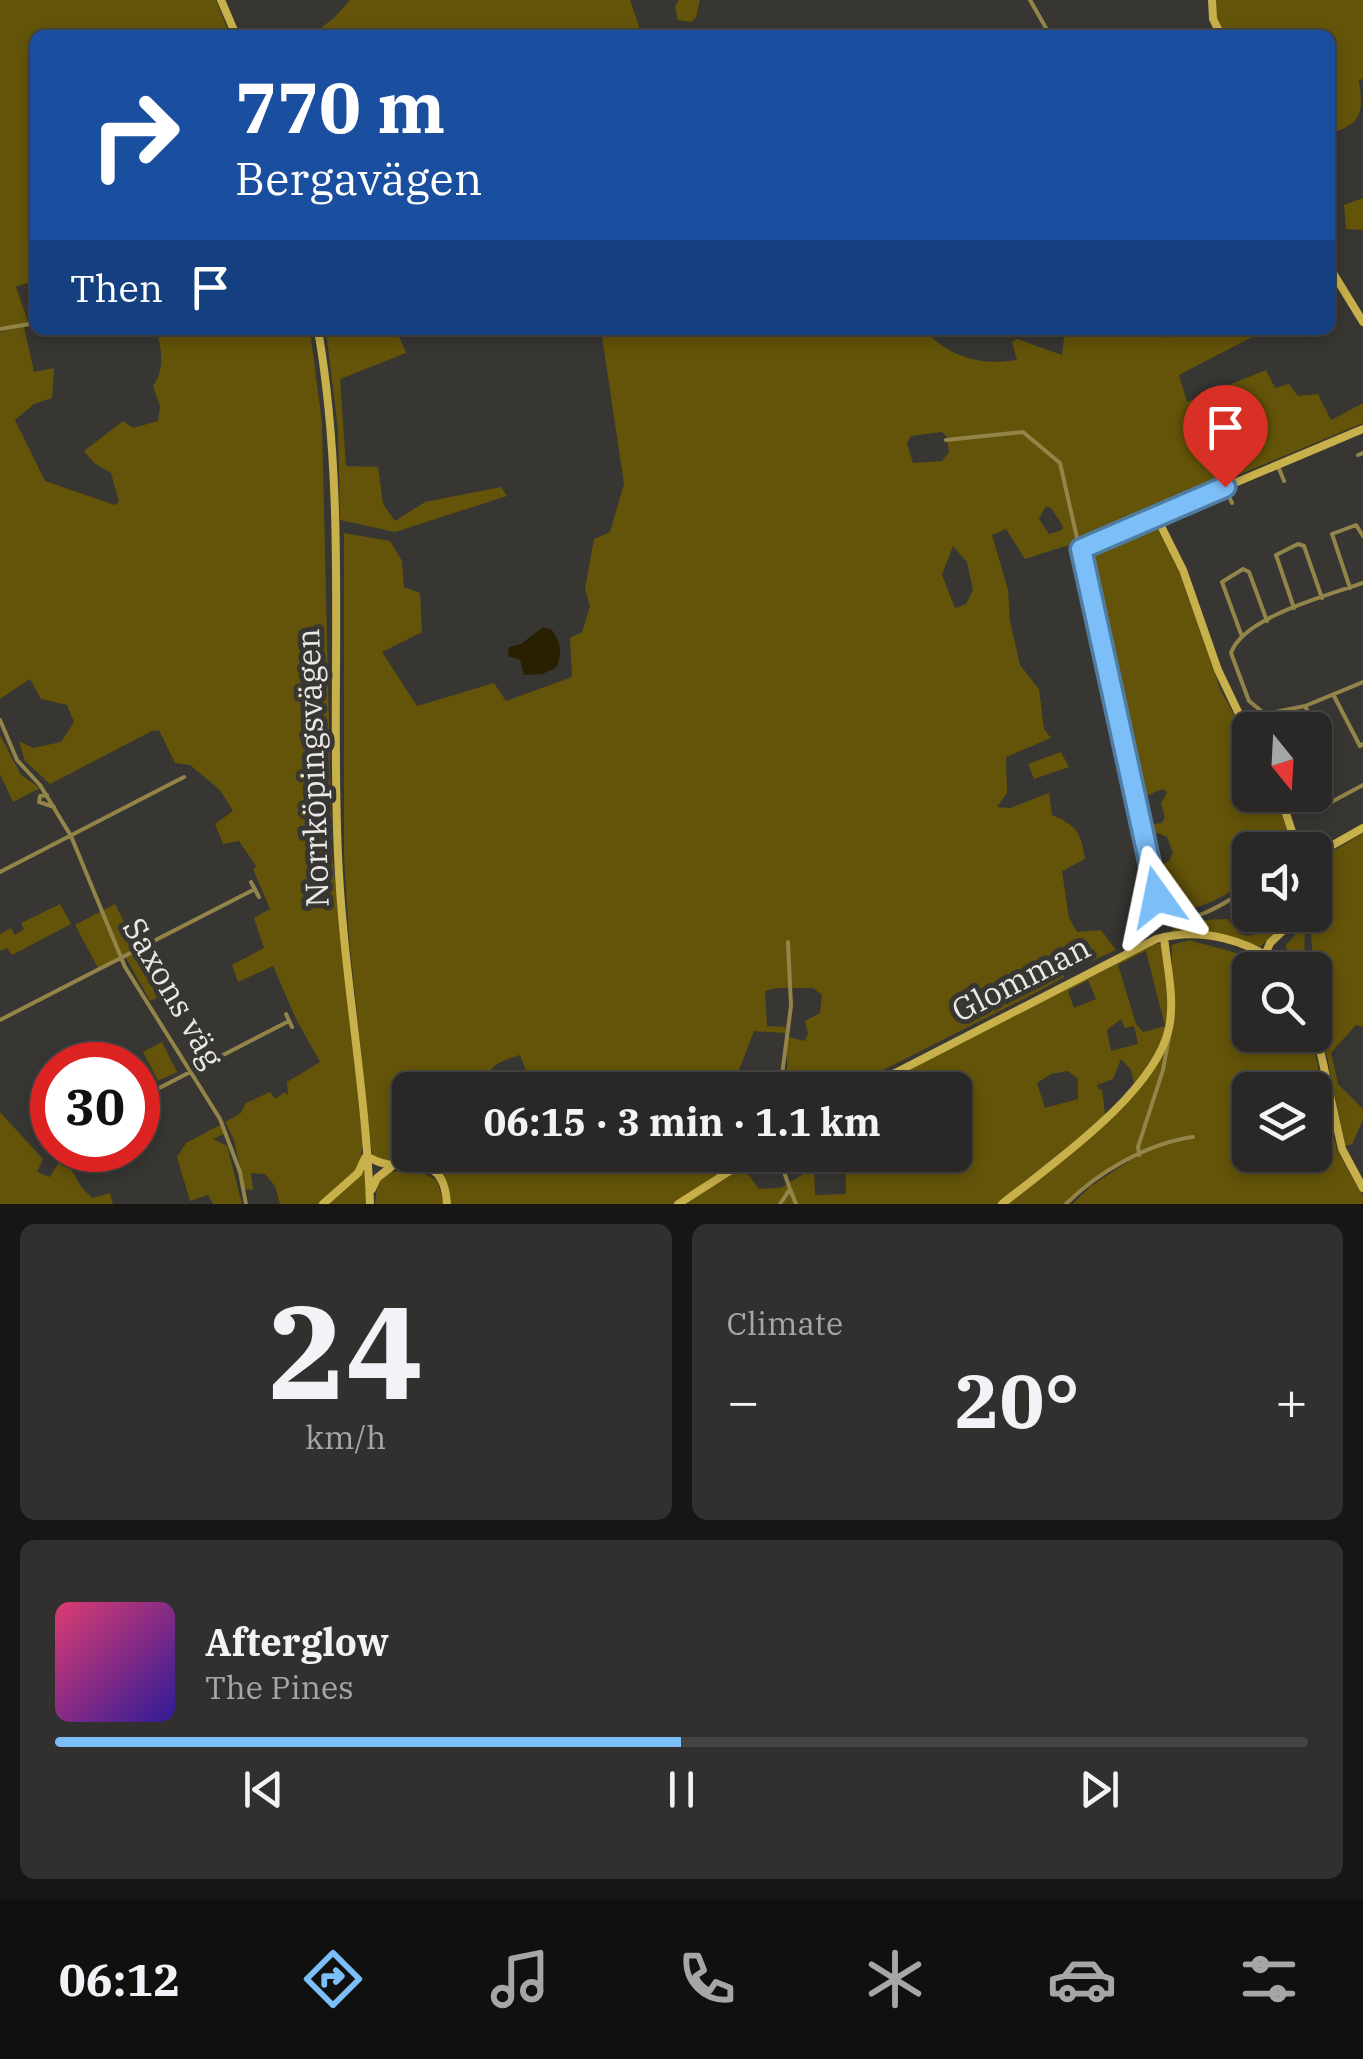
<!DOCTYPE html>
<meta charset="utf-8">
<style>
body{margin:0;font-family:"IBM Plex Serif",serif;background:#31302e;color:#f1f3f6;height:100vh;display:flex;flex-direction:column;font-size:38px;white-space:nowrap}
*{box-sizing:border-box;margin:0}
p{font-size:32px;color:#a5a6a7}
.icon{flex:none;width:55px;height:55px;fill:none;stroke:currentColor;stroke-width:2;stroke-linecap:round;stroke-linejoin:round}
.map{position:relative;height:1204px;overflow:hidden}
.side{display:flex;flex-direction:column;gap:20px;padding:20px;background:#171615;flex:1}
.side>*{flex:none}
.top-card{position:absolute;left:30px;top:30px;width:1305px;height:305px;border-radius:15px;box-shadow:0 5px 15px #0003,0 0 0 2px #454443;background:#1a4fa0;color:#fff;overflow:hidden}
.needle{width:65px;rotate:162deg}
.buttons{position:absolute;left:1232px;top:712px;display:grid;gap:20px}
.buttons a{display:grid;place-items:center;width:100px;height:100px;border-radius:15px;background:#292826;box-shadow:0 5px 15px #0003,0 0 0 2px #454443;font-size:50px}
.speed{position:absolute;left:30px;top:1042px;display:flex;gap:20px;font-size:50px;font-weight:700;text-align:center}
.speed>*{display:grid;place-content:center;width:130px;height:130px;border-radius:50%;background:#292826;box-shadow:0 5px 15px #0003,0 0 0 2px #454443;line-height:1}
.speed .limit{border:15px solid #d22;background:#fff;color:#111}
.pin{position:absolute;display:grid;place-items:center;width:85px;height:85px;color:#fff;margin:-102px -42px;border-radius:50% 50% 50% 0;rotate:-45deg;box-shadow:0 0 10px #0007}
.pin .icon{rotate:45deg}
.me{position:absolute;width:110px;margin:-55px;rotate:348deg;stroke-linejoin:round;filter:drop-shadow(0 0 8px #0008)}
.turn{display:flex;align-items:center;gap:35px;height:210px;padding:0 40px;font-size:45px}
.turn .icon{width:130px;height:130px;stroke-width:2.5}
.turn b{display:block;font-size:70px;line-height:85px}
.then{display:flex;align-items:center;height:95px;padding:0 40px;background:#0003;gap:20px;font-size:38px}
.big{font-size:75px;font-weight:700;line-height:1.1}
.side .tile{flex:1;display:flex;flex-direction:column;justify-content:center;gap:15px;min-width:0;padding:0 35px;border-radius:15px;background:#31302e}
.side .dial{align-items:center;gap:0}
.dial b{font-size:130px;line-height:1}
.song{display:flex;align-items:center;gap:30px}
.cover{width:120px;height:120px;border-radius:15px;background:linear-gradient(135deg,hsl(340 70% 55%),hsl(250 70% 35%))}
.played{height:10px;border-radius:5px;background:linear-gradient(90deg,#7bbef8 50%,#454443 50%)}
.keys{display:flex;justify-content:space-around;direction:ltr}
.heat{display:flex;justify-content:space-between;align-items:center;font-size:55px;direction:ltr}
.side .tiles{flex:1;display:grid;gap:20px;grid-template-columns:1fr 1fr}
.tile:last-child{grid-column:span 2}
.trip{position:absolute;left:392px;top:1072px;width:580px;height:100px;border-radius:15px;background:#292826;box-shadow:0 5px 15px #0003,0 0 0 2px #454443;font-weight:700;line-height:100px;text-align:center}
.menu{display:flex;height:160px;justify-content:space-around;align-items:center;background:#10100f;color:#a5a6a7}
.menu .icon{width:70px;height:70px}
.menu .current{color:#7bbef8}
.menu b{font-size:45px;color:#f1f3f6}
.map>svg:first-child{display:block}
</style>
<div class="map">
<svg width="1363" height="1204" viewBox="0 0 1363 1204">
<rect width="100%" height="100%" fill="#373633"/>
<path fill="#635409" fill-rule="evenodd" d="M0,0H216L230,35H35V280L16,287L28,322L24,327L34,372L54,368L52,398L34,404L15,420L45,481L115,505L119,502L111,473L94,463L84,451L123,421L133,428L158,421L160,406L153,386C165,370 162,348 156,330H310L322,423L332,853L363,1144L359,1168L320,1204H280L275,1186L265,1174L251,1173L253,1190L245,1189L234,1140L225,1122L240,1114L246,1103L270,1092L275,1099L285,1092L288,1096L287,1082L320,1062L296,1019L273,966L238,982L232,965L264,948L254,918L270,909L253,869L256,866L239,841L223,844L215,824L233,811L220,790L190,765L175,763L159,730L152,731L50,784L25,761L19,741L33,748L61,742L74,722L67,705L41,699L30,679L0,699V332L24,326L0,329Z
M350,0H630L642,35H312L335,17Z
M679,0H700L696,17L691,22L678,20L675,7Z
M1214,0H1363V79L1359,80C1363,114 1363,122 1330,134V35H1223L1216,25Z
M1363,198V230L1346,229L1344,205Z
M326,330H396L406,353L340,379L346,466L378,467L383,504L395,521L425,502L501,487L507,496L395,532L340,520L338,430Z
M601,330H924C950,357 979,366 1017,360L1012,342L1017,339L1062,355L1065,330H1154L1168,338L1175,330H1250L1256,335L1179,375L1187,402L1266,370L1275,388L1289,384L1298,396L1318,394L1331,420L1363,403V423L1075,543L1025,559L1006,529L992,535L1008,590L1010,621L1020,665L1039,689L1044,729L1051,738L1006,757L1007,793L997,807L1010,808L1049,793L1052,815C1075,825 1081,831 1085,859L1062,871L1069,918L1077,932L1101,930L1116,950L1063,974L1064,977L1037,992L844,1090H781C790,1073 787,1051 785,1033L754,1031L734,1083L724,1084L722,1090H516L527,1073L520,1055C501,1061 483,1067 485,1090H410V1155H489L501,1163L511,1155H533L541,1165L549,1155H752L675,1204H450C445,1149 411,1170 373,1157L371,1147L349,938L344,855V533L390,541L402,561L404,587L420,593L422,632L382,652L417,706L494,683L506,701L572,677L570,638L582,632L590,606L585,589L594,539L610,532L624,484ZM942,432L947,437L949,452L942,461L913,463L907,443L911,436ZM1046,506L1051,508L1063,526L1062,530L1049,534L1039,519ZM953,546L967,562L973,590L966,604L955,608L942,575ZM776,988H813L822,995L820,1013L805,1021L808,1034L804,1041L789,1037L785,1027L767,1026L765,991Z
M1147,522L1156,526L1178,568L1221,691L1250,743V795H1276L1294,850H1250V880C1225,895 1201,911 1172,911L1161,902L1153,870L1169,861L1173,853L1167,837L1158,833L1145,836L1143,825L1162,823L1165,817L1161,804L1167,792L1162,789L1137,800L1083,551Z
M0,735L21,775L40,788L13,802L0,774Z
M1061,752L1069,767L1034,779L1028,764Z
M1363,833V1027L1356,1025L1331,1053L1338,1084L1363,1109V1120L1352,1144L1345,1146L1315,997L1310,915H1315V862Z
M60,904L71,924L12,955L7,948L0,951V934L11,928L15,935L24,929L21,923Z
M115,904L162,995L150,1001L124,954L98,968L75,925Z
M1273,915H1294L1260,947L1213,932H1172L1174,921L1227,919L1240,934L1248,936L1265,932Z
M1305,924L1304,970H1292L1286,945Z
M1189,940L1240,954L1271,970H1250V1035H1311L1337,1150L1363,1196V1204H1072L1091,1186L1134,1158L1084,1185L1064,1204H1007C1048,1169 1094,1135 1132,1096C1145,1082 1156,1058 1169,1047L1171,1037L1172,945ZM1250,1090H1315V1155H1250Z
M1157,943L1161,944L1170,1011L1164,1039L1135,1087L1131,1070L1121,1059L1113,1079L1097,1085L1099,1090L1102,1089L1105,1115L1001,1204H685L763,1155H767L745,1170L759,1189L781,1188L811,1169L807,1155H832V1159L814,1170L815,1195L846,1194L845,1155H955V1090H869ZM1146,951L1165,1026L1143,1032L1136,1024L1118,965ZM1088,980L1096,999L1074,1008L1068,991ZM1121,1019L1125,1028L1134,1026L1138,1044L1111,1051L1107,1030ZM1068,1071L1078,1079V1099L1045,1108L1037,1083L1051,1074Z
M162,1042L177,1072L158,1081L143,1052Z
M0,1112L43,1159L37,1172L50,1177L63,1155L82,1188L92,1198L110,1193L113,1204H0Z
M220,1125L224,1134L213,1139L227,1146L242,1204H213L208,1195L190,1201L177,1157L186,1143Z
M366,1166L367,1204H325Z
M418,1171L437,1180L444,1204H375L378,1181L388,1172Z"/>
<path fill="#282001" d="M543,627L552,630C561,644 563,652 556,668L542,674L524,675L520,660L508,656L509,647L521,644Z"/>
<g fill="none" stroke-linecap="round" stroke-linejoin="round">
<path stroke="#938549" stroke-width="4" d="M1030,0L1050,35
M0,329L35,323
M946,440L1023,432L1060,463L1162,912C1189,931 1226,901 1250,888
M1358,455L1363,453
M1278,466L1284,481
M1226,489L1232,503
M1081,552L1087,544L1156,516
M1363,583C1329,595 1243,617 1231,653L1249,701L1265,714L1305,706L1363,682
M1350,588L1332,534L1356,525L1363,536
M1294,608L1276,555L1298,544L1304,546L1322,598
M1241,634L1222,582L1243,569L1249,572L1267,621
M1334,696L1360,746L1363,744
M1305,706L1325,746L1315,751
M1276,714L1284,730
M0,720L17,760L40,785L71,836L125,967L220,1119L240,1172L246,1204
M47,795L40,796L39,802L54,807
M1332,802L1325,789L1315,795L1322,807L1363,785
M0,872L184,777
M251,882L259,897
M286,1014L292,1027
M0,1020L255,889
M780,1090L791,1006L788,942
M138,1099L289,1021
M778,1155L789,1186
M1139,1155L1138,1147L1163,1070L1170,1032
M790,1189L796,1204
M780,1204L790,1189
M1066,1204C1098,1172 1148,1143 1193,1137"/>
<path stroke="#c8b04b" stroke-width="8" d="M221,0L236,35
M1212,0L1213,19L1221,35
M1330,268L1363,322
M318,330C348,502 330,681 338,855C343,972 366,1087 370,1204
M1250,737L1218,670L1183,570L1156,516L1363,429
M1280,795L1298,850
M1315,855L1363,828
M1265,955L1270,943L1299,915
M1315,1027L1342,1149L1363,1188
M862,1090L1156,939C1200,927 1251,939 1285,970
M367,1156C402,1180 443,1143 447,1204
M372,1189L377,1178L391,1167
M323,1204L358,1173L365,1158
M678,1204L755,1155
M1002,1204C1053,1163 1155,1093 1169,1028C1175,998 1167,967 1164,937"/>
</g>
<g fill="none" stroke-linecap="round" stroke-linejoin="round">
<g stroke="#507ca1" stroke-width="25">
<path id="route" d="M1157,897L1081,549L1225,487"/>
</g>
<use href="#route" stroke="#7bbef8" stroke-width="18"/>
</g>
<g text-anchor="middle" stroke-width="10" stroke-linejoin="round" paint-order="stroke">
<g font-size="32" fill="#eae9e7" stroke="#373633">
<text transform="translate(313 768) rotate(-92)" y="11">Norrköpingsvägen</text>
<text transform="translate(1021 979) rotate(-27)" y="11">Glomman</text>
<text transform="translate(173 993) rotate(60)" y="11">Saxons väg</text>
</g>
</g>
</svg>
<div class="buttons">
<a><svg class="needle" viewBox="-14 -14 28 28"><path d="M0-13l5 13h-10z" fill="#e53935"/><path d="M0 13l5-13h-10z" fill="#a5a6a7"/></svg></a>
<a><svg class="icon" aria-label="sound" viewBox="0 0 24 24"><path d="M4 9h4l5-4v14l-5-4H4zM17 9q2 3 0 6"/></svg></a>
<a><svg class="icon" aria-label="search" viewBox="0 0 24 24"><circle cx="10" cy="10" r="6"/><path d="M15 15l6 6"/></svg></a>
<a><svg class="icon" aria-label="layers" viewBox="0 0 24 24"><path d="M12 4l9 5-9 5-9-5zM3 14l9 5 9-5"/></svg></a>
</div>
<div class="speed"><div class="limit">30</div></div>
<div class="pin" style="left:1225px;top:487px;background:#d93025"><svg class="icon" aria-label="arrive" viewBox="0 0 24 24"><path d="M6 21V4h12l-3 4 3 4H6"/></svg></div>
<svg class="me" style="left:1157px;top:897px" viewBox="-20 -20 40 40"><path d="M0-17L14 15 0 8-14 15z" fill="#7bbef8" stroke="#fff" stroke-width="4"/></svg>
<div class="trip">06:15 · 3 min · 1.1 km</div>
<div class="top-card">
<div class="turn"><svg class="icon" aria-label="right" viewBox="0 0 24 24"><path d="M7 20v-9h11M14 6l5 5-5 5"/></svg><div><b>770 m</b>Bergavägen</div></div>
<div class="then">Then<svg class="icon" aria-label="arrive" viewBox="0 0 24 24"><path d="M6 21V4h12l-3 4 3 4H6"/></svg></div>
</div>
</div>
<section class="side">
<div class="tiles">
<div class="tile dial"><b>24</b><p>km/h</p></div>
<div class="tile"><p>Climate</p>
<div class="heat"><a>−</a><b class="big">20°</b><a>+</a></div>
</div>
<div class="tile">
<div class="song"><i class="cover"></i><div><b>Afterglow</b><p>The Pines</p></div></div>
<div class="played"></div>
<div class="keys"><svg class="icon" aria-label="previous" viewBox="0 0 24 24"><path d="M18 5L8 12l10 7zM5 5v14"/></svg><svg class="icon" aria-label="pause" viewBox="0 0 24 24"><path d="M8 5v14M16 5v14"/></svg><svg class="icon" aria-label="next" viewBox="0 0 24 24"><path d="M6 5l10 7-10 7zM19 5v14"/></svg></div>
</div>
</div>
</section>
<nav class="menu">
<b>06:12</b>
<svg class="icon current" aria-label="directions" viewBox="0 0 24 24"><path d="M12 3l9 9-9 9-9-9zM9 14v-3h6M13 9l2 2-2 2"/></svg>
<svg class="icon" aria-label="music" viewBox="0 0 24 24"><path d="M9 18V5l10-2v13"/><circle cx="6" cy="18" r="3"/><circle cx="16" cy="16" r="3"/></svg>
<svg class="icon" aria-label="phone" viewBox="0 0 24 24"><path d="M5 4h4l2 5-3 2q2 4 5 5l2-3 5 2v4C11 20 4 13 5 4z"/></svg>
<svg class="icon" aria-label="climate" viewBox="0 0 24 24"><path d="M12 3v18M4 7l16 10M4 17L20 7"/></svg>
<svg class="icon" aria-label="car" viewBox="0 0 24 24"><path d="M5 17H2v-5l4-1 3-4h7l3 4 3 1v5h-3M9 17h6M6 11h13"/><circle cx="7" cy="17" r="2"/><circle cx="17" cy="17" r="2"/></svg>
<svg class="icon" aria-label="filters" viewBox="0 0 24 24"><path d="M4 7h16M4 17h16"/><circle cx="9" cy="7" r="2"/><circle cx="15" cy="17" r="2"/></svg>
</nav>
